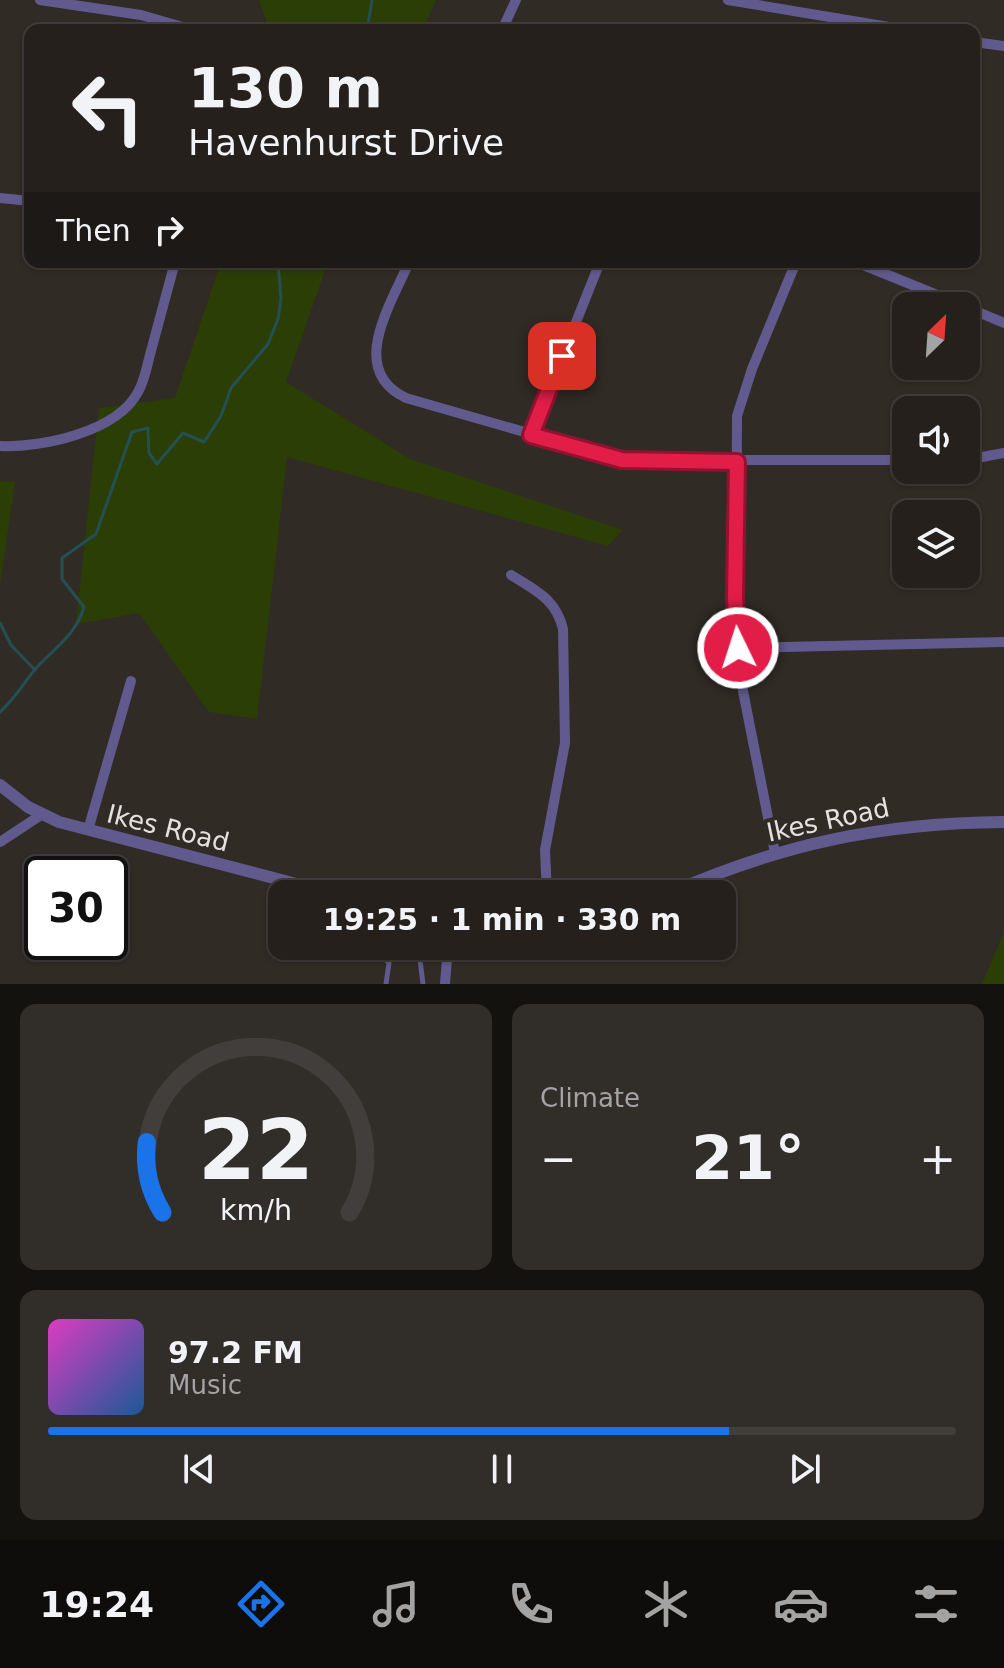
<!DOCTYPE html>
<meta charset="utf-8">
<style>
body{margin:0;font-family:"DejaVu Sans",sans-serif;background:#312d29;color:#f1f3f6;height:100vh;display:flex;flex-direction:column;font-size:30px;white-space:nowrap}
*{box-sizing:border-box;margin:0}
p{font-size:26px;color:#a3a3a3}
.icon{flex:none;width:44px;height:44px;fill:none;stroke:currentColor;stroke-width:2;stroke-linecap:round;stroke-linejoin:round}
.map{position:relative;height:984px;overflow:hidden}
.panel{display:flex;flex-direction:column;gap:20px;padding:20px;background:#14120f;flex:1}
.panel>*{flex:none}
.hud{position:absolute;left:24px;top:24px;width:956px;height:244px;border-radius:16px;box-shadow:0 2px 6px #0004,0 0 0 2px #423e3b;background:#25201c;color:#f1f3f6;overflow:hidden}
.needle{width:52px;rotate:25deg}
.fabs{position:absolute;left:892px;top:292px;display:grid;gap:16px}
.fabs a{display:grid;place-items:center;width:88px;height:88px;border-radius:16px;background:#25201c;box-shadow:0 2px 6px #0004,0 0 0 2px #423e3b;font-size:40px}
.speed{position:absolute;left:24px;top:856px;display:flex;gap:16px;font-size:40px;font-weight:700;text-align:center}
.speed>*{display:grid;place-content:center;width:104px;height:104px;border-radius:50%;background:#25201c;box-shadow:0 2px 6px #0004,0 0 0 2px #423e3b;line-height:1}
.speed .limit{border:4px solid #111;border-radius:12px;background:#fff;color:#111}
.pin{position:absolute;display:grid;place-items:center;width:68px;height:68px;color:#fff;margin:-34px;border-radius:16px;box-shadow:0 4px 12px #0006}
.me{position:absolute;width:88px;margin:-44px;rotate:356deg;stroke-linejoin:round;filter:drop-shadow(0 0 6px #0008)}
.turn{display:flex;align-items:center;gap:28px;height:168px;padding:0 32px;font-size:36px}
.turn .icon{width:104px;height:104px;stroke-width:2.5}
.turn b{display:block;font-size:56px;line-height:68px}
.then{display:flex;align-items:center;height:76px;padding:0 32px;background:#0003;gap:16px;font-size:30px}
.big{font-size:60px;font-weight:800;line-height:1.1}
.panel .card{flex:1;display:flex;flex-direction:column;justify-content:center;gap:12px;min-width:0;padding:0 28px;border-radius:16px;background:#312d29}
.panel .dial{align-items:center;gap:0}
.dial svg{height:208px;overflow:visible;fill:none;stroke:#423e3b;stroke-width:7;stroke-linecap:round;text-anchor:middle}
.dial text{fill:#f1f3f6;stroke:none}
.song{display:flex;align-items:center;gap:24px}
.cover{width:96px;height:96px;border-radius:12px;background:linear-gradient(135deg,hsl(310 70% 55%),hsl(210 70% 35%))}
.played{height:8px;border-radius:4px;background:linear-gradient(90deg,#1a73e8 75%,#423e3b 75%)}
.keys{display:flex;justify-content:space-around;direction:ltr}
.heat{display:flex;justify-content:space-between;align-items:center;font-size:44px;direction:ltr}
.panel .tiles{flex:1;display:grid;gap:20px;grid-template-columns:1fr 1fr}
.card:last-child{grid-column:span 2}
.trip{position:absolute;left:268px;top:880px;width:468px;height:80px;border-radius:16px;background:#25201c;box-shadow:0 2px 6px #0004,0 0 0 2px #423e3b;font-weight:800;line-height:80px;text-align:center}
.tab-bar{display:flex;height:128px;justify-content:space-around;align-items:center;background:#0f0d0b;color:#a3a3a3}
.tab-bar .icon{width:56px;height:56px}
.tab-bar .current{color:#1a73e8}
.tab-bar b{font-size:36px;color:#f1f3f6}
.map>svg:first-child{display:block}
</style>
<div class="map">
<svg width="1004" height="984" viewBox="0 0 1004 984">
<rect width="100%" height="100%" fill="#312b25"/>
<path fill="#2b3e06" d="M259,0H436L423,30H269Z
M221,262H328L286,382L410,459L623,530L608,546L287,457L257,719L209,712L139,613L76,624L99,408L175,398Z
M0,481L15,482L0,585Z
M1004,932V984H982Z"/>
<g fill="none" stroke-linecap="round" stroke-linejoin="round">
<path stroke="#245055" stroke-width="3" d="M367,30L372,0
M0,623L11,645L35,670
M0,712C16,698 24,682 37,667C55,648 77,633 84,607L62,579V558L96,534L132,432L148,428L149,453L157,464L183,433L204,442L221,416L231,388L268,344L278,319L281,299L278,262"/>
<path stroke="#615a8e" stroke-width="5" d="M374,946L372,956L385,959L389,963L386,984
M423,946L420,960L423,984"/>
<path stroke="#615a8e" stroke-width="10" d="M40,0L141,15L193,30
M728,0L907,30
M502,30L516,0
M974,42L1004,46
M0,198L30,201
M409,262C391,305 347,370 406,398L622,460H906
M856,262L964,306
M966,307L1004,323
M531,435L600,262
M0,446C41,448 117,432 138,392C145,380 147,365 151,351C159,321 167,292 175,262
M966,460L1004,453
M511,575C535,590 556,599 563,629L565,743L545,850L547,894
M738,648L1004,642
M88,830L131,681
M0,842L41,815
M775,853L743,691L736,629L737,416L752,369L796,262
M445,984L448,946"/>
<path stroke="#615a8e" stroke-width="12" d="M0,785L28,807L59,822L335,894
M668,894C781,844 881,823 1004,822"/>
</g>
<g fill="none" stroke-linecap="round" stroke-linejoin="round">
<g stroke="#92132f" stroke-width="20">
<path id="route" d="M562,356L531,435L622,460L737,462L735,598L738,648"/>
</g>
<use href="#route" stroke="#e11d48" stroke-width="14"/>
</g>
<g text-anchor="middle" stroke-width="8" stroke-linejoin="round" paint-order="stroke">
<g font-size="26" fill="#e5e2de" stroke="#312b25">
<text transform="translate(828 820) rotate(-12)" y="9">Ikes Road</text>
<text transform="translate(168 828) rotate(14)" y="9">Ikes Road</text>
</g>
</g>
</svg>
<div class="fabs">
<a><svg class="needle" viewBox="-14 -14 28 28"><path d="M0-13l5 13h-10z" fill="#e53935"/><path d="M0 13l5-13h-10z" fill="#a3a3a3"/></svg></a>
<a><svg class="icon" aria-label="sound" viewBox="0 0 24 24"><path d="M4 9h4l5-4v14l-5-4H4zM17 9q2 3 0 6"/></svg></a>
<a><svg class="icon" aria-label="layers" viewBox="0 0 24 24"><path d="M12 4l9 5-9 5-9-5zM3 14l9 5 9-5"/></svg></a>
</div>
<div class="speed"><div class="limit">30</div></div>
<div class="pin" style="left:562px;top:356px;background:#d93025"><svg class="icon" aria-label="arrive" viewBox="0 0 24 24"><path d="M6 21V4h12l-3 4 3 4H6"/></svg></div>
<svg class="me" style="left:738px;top:648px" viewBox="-20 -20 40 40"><circle r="17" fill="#e11d48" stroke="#fff" stroke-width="3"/><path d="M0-11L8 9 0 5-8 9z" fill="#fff"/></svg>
<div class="trip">19:25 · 1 min · 330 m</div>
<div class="hud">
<div class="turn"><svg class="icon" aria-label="left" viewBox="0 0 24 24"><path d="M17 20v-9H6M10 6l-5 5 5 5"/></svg><div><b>130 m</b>Havenhurst Drive</div></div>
<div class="then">Then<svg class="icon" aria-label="right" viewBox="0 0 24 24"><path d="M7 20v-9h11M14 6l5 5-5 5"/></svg></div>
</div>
</div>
<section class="panel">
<div class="tiles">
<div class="card dial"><svg viewBox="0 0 100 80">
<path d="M14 69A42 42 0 1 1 86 69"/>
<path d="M14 69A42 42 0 0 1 8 42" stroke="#1a73e8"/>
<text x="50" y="56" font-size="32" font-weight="700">22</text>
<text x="50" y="72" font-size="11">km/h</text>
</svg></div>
<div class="card"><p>Climate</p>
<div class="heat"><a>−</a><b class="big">21°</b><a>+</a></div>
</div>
<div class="card">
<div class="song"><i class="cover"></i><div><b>97.2 FM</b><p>Music</p></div></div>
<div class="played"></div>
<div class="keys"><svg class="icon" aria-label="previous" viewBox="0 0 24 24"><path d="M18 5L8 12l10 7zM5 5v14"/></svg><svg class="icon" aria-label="pause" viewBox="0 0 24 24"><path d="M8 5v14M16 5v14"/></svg><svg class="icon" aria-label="next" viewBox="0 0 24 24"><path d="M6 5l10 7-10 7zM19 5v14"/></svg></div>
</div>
</div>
</section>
<nav class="tab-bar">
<b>19:24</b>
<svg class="icon current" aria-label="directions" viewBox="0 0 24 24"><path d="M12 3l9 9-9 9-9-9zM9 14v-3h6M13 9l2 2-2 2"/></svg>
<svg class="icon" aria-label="music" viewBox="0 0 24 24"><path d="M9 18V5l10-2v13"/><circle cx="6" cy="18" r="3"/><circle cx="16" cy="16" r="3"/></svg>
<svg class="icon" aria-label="phone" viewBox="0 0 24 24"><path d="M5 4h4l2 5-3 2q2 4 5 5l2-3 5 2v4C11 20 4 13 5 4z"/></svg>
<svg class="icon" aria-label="climate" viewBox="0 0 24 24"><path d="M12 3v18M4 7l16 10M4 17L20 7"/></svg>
<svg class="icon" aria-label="car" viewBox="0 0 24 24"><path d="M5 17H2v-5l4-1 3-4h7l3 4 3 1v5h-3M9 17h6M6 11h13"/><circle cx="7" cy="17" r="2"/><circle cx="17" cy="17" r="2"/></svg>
<svg class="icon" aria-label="filters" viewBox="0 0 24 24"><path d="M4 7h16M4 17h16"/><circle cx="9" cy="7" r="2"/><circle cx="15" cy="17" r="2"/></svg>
</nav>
